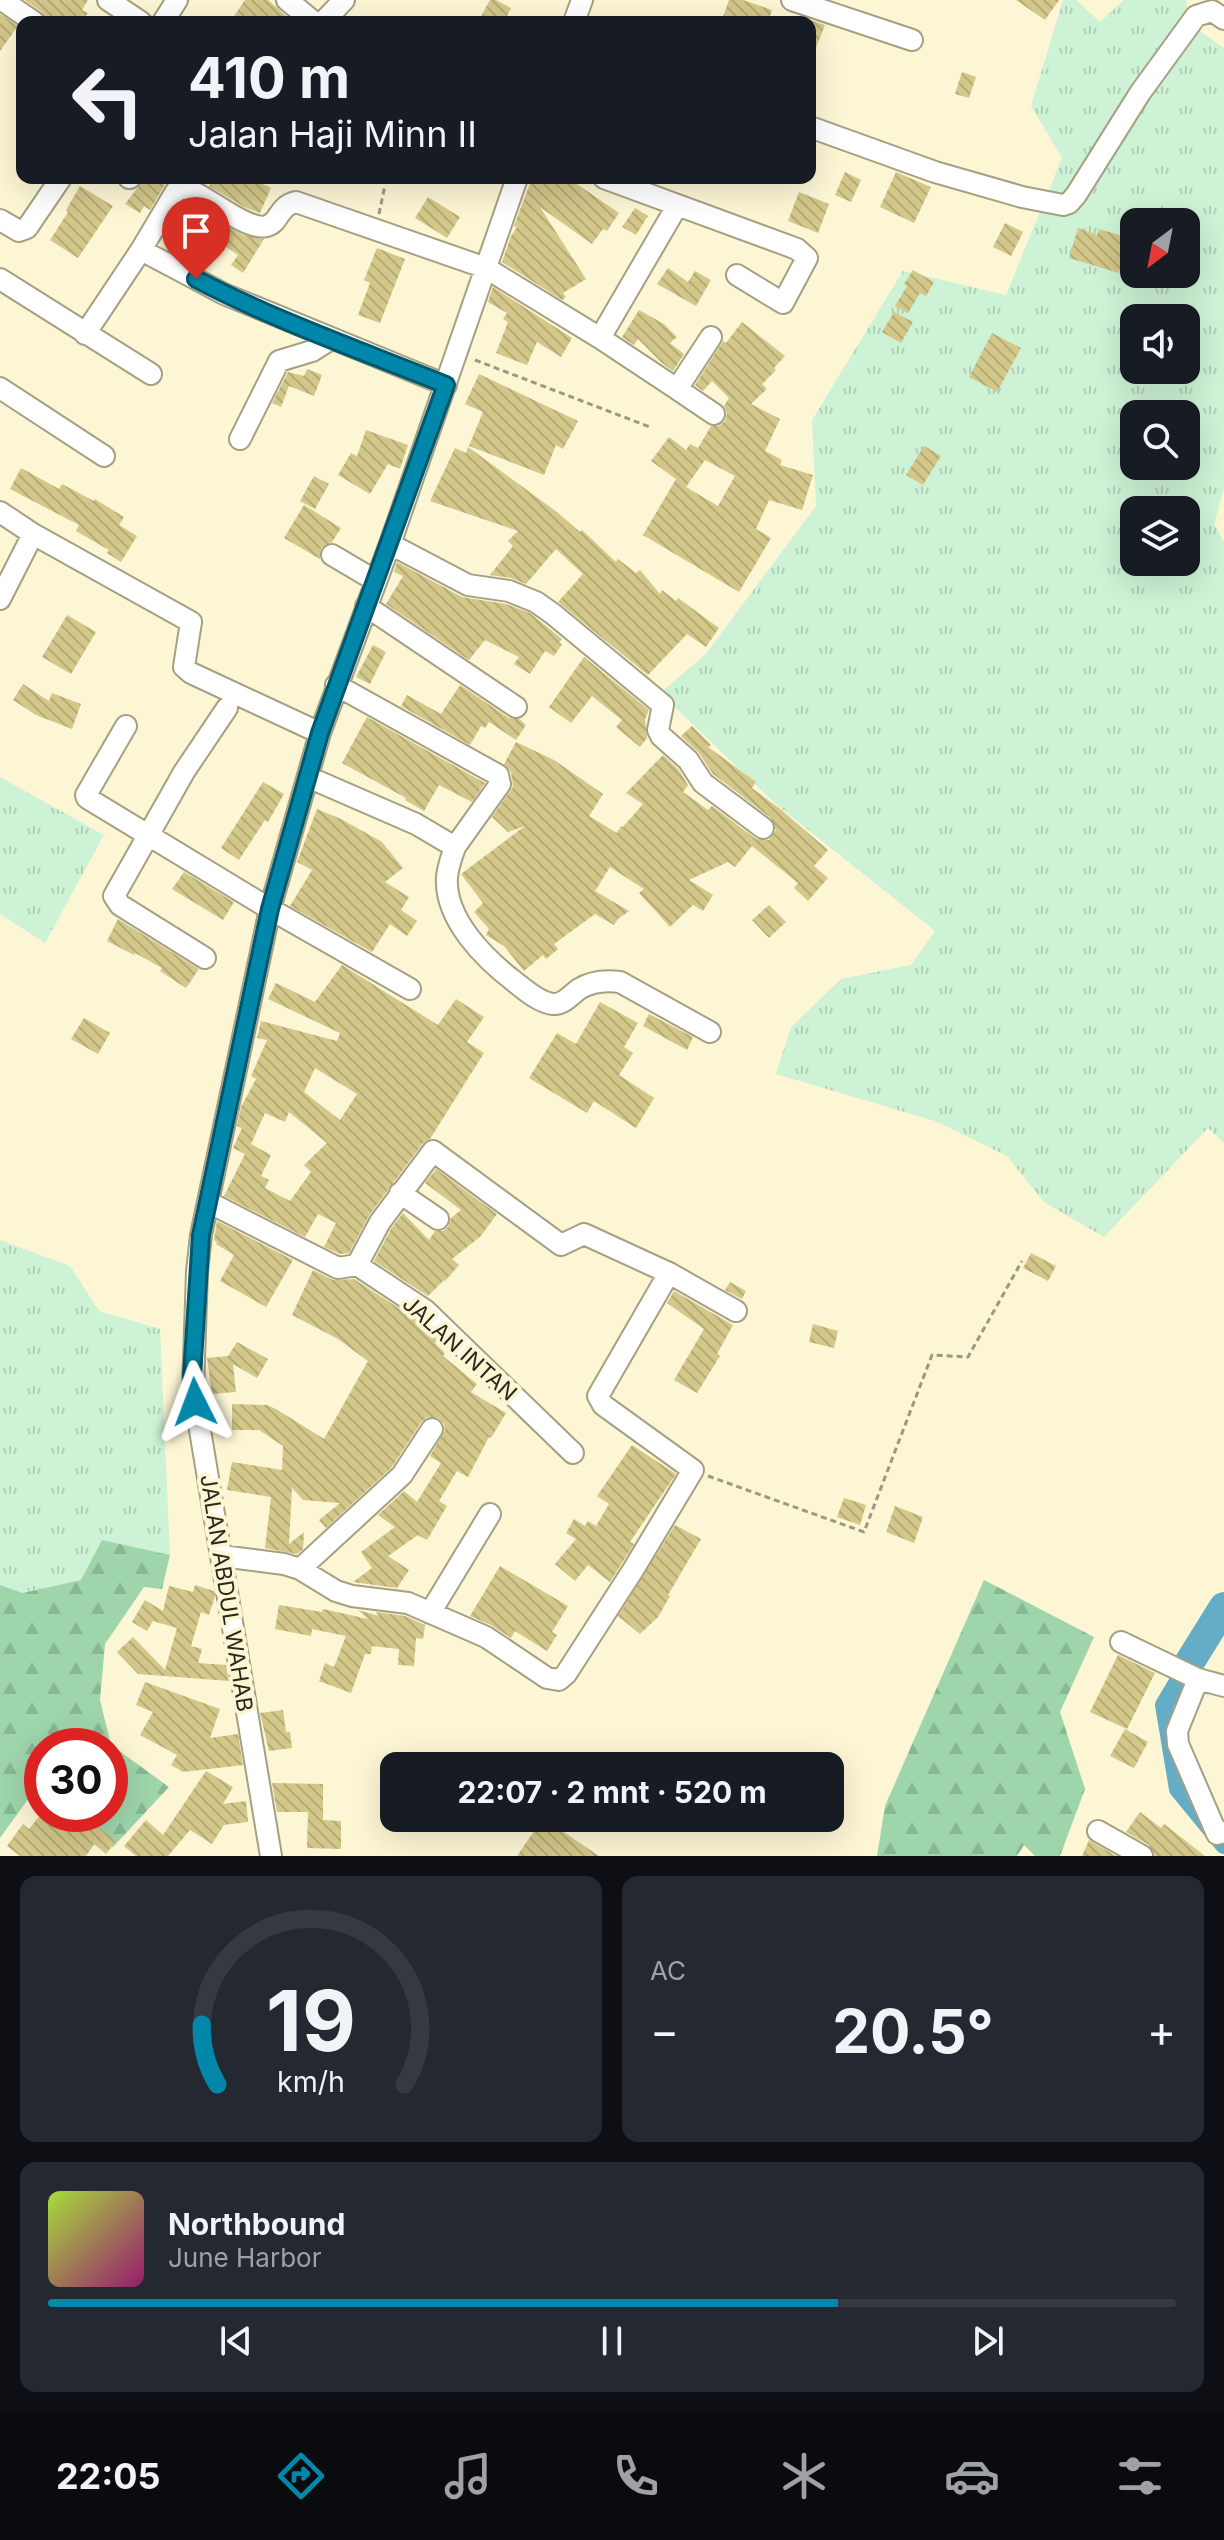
<!DOCTYPE html>
<html lang="id">
<meta charset="utf-8">
<style>
body{margin:0;font-family:Inter,sans-serif;background:#242831;color:#f1f3f6;height:100vh;display:flex;flex-direction:column;font-size:30px;white-space:nowrap}
*{box-sizing:border-box;margin:0}
p{font-size:26px;color:#9ea1a6}
.icon{flex:none;width:44px;height:44px;fill:none;stroke:currentColor;stroke-width:2;stroke-linecap:round;stroke-linejoin:round}
.map{position:relative;height:1856px;overflow:hidden}
.drawer{display:flex;flex-direction:column;gap:20px;padding:20px;background:#0d0f14;flex:1}
.drawer>*{flex:none}
.guide{position:absolute;left:16px;top:16px;width:800px;height:168px;border-radius:16px;box-shadow:0 8px 32px #0002;background:#171b24;color:#f1f3f6;overflow:hidden}
.needle{width:52px;rotate:212deg}
.controls{position:absolute;left:1120px;top:208px;display:grid;gap:16px}
.controls a{display:grid;place-items:center;width:80px;height:80px;border-radius:16px;background:#171b24;box-shadow:0 8px 32px #0002;font-size:40px}
.speed{position:absolute;left:24px;top:1728px;display:flex;gap:16px;font-size:40px;font-weight:700;text-align:center}
.speed>*{display:grid;place-content:center;width:104px;height:104px;border-radius:50%;background:#171b24;box-shadow:0 8px 32px #0002;line-height:1}
.speed .limit{border:12px solid #d22;background:#fff;color:#111}
.pin{position:absolute;display:grid;place-items:center;width:68px;height:68px;color:#fff;margin:-82px -34px;border-radius:50% 50% 50% 0;rotate:-45deg;box-shadow:0 0 8px #0007}
.pin .icon{rotate:45deg}
.me{position:absolute;width:88px;margin:-44px;rotate:357deg;stroke-linejoin:round;filter:drop-shadow(0 0 6px #0008)}
.turn{display:flex;align-items:center;gap:28px;height:168px;padding:0 40px;font-size:36px}
.turn .icon{width:104px;height:104px;stroke-width:2.5}
.turn b{display:block;font-size:56px;line-height:68px}
.big{font-size:60px;font-weight:700;line-height:1.1}
.drawer .card{flex:1;display:flex;flex-direction:column;justify-content:center;gap:12px;min-width:0;padding:0 28px;border-radius:16px;background:#242831}
.drawer .dial{align-items:center;gap:0}
.dial svg{height:208px;overflow:visible;fill:none;stroke:#363941;stroke-width:7;stroke-linecap:round;text-anchor:middle}
.dial text{fill:#f1f3f6;stroke:none}
.song{display:flex;align-items:center;gap:24px}
.cover{width:96px;height:96px;border-radius:12px;background:linear-gradient(135deg,hsl(80 70% 55%),hsl(320 70% 35%))}
.played{height:8px;border-radius:4px;background:linear-gradient(90deg,#0187a9 70%,#363941 70%)}
.keys{display:flex;justify-content:space-around;direction:ltr}
.heat{display:flex;justify-content:space-between;align-items:center;font-size:44px;direction:ltr}
.drawer .tiles{flex:1;display:grid;gap:20px;grid-template-columns:1fr 1fr}
.card:last-child{grid-column:span 2}
.trip{position:absolute;left:380px;top:1752px;width:464px;height:80px;border-radius:16px;background:#171b24;box-shadow:0 8px 32px #0002;font-weight:700;line-height:80px;text-align:center}
.dock{display:flex;height:128px;justify-content:space-around;align-items:center;background:#090b0e;color:#9ea1a6}
.dock .icon{width:56px;height:56px}
.dock .selected{color:#0187a9}
.dock b{font-size:36px;color:#f1f3f6}
.map>svg:first-child{display:block}
</style>
<div class="map">
<svg width="1224" height="1856" viewBox="0 0 1224 1856">
<defs>
<pattern id="grass-tufts" width="24" height="20" patternUnits="userSpaceOnUse" patternTransform="scale(2)"><rect width="24" height="20" fill="#cdf2d5"/><path d="M3 7l-1-3M5 7V3M7 7l1-3M15 17l-1-3M17 17v-4M19 17l1-3" fill="none" stroke="#b0d0b6"/></pattern>
<pattern id="forest-firs" width="22" height="20" patternUnits="userSpaceOnUse" patternTransform="scale(2)"><rect width="22" height="20" fill="#9ed5ab"/><path d="M5 1l3.5 6h-7zM16 11l3.5 6h-7z" fill="#88b793"/></pattern>
<pattern id="building-back-hatch" width="6" height="6" patternUnits="userSpaceOnUse" patternTransform="scale(2)"><rect width="6" height="6" fill="#d3c789"/><path d="M-1 5l2 2M0 0l6 6M5-1l2 2" fill="none" stroke="#b5ab76"/></pattern>
</defs>
<rect width="100%" height="100%" fill="#fcf6d5"/>
<path fill="url(#grass-tufts)" fill-rule="evenodd" d="M1063,0H1076L1100,22L1124,0H1186L1190,24L1224,48V489L1214,524L1224,542V1143L1208,1128L1104,1237L1044,1202L1007,1156L935,1121L776,1074L791,1027L841,979L911,965L935,931L777,805L660,693L705,655L816,506L812,420L903,271L1006,295L1062,158L1031,106ZM1134,222H1186V274H1134ZM1134,318H1186V370H1134ZM1134,414H1186V466H1134ZM1134,510H1186V562H1134Z
M0,777L104,835L45,943L0,914Z
M0,1240L70,1266L99,1311L160,1329L170,1555L102,1540L81,1580L23,1593L0,1585Z"/>
<path fill="url(#forest-firs)" d="M102,1540L170,1555L162,1589L144,1587L105,1644L100,1700L111,1745L169,1787L113,1847L61,1814H110V1746H42V1801L31,1795L0,1838V1585L23,1593L81,1580Z
M984,1580L1094,1637L1060,1712L1085,1789L1060,1856H1035L1024,1845L1017,1856H877L885,1806Z"/>
<g fill="none" stroke-linecap="round" stroke-linejoin="round">
<path stroke="#65adc7" stroke-width="18" d="M1179,1680L1164,1705L1178,1789L1224,1845"/>
<path stroke="#65adc7" stroke-width="30" d="M1186,1668L1224,1607"/>
</g>
<path fill="url(#building-back-hatch)" fill-rule="evenodd" d="M25,0H88L82,10L88,13L82,22H47L42,12Z
M245,0H268L293,22H230Z
M490,0H496L511,8L504,22H478Z
M729,0H743L772,10L768,22H721Z
M1016,0H1059L1045,20Z
M0,14L18,26L0,51Z
M810,20L825,25L811,60H810Z
M962,72L976,77L969,98L955,94Z
M845,172L861,180L851,202L835,195Z
M896,172L931,187L914,223L880,207Z
M145,178H174L165,184L150,210L144,206L140,213L125,204Z
M214,178H251L271,188L260,213L244,207L209,186Z
M532,178H568L619,213L607,231L603,229L592,244L540,207L586,279L563,293L566,297L562,300L502,262L511,236L517,227L514,226Z
M80,186L113,206L78,258L50,240L68,212L66,210Z
M799,192L829,204L818,233L788,221Z
M428,197L460,217L447,238L415,218Z
M194,207L243,235L264,239L243,273L231,265L238,255L186,220Z
M635,208L648,216L636,235L622,227Z
M1005,223L1023,232L1011,256L993,247Z
M1078,228L1097,235L1099,229L1129,238L1119,273L1069,258Z
M377,248L405,259L380,323L358,315L370,283L364,280Z
M668,268L688,282L695,271L711,280L696,306L657,284Z
M913,270L934,282L926,296L920,293L908,313L895,306L907,286L904,284Z
M493,287L572,338L561,357L537,342L527,365L496,353L508,322L503,319L507,313L488,302Z
M639,310L664,324L677,337L670,343L684,354L673,371L662,363L638,339L634,345L622,337Z
M894,312L913,322L901,343L882,332Z
M742,322L785,356L774,368L776,370L762,384L767,389L751,404L780,419L765,451L782,460L780,465L813,475L802,510L769,500L756,529L771,538L739,592L643,535L676,479L651,461L669,437L686,450L690,444L698,448L711,426H719L725,421L727,414L724,406L729,398L712,381L703,391L695,385L723,341L726,343ZM705,460L735,476L718,506L686,487Z
M992,333L1021,348L997,392L969,377Z
M307,369L322,375L314,396L289,386L281,407L272,403L288,372L304,376Z
M479,374L578,421L563,449L556,445L544,475L469,446L483,412L465,404Z
M366,430L408,445L400,469L388,464L370,494L338,475L351,453L357,456Z
M924,446L941,456L923,485L906,475Z
M468,447L557,512L580,532L582,530L616,562L618,559L636,573L640,570L660,594L662,590L676,601L678,598L719,628L706,647L687,634L648,675L558,602L583,574L556,549L526,584L511,578L490,575L513,546L508,541L518,531L430,501L455,448L466,453Z
M21,468L59,489L62,484L94,501L95,499L124,517L119,525L137,536L121,562L107,553L109,550L76,531L79,525L10,489Z
M314,476L329,484L315,509L300,501Z
M304,505L341,528L332,542L321,548L320,559L284,538Z
M397,562L462,597L506,604L530,613L562,639L559,643L562,644L554,656L545,651L530,674L514,664L519,657L485,640L469,660L386,604L403,576L394,572Z
M67,615L96,632L71,674L42,657Z
M373,645L386,652L370,684L356,677Z
M584,657L649,710L645,719L647,738L640,747L616,727L622,720L592,696L571,723L549,707Z
M23,684L49,701L52,693L81,704L72,729L36,715L13,700Z
M460,685L509,718L519,719L526,725L516,740L489,722L485,728L481,726L470,745L401,706L407,695L441,714Z
M367,717L485,783L472,802L439,785L424,811L405,800L406,798L342,763Z
M692,726L711,745L708,747L756,782L752,788L779,808L828,850L814,866L828,878L808,901L794,888L798,883L752,846L735,867L728,862L689,880L713,895L703,911L693,905L670,927L639,893L644,889L610,867L595,891L629,911L618,919L614,925L595,914L554,944L558,949L546,959L543,955L524,971L504,946L486,935L489,929L474,912L483,903L461,874L525,826L508,832L492,817L513,787L511,772L504,764L516,742L554,760L603,794L589,816L617,833L621,826L623,827L643,804L626,793L663,755L678,769L688,785L683,792L708,810L712,806L756,839L769,840L776,830L771,818L713,774L699,753L681,736Z
M263,782L284,794L268,822L265,820L239,860L221,848Z
M317,809L341,819L382,842L403,868L385,882L409,897L401,910L417,921L407,936L390,924L372,952L290,906L312,870L297,862Z
M184,872L234,902L223,920L172,889Z
M769,905L786,922L769,938L752,920Z
M118,919L199,969L186,988L160,971L162,968L135,953L134,955L107,941Z
M342,965L438,1025L456,999L484,1017L467,1042L484,1053L430,1139L423,1143L370,1214L349,1253L340,1254L324,1247L336,1223L318,1214L305,1237L224,1196L245,1154L233,1148L242,1128L237,1126L241,1107L256,1079L251,1076L267,1040L257,1038L261,1021L337,1041L340,1033L268,999L276,983L315,1002ZM315,1068L357,1094L340,1120L304,1092ZM289,1112L327,1143L304,1165L311,1172L290,1201L265,1188L269,1180L261,1176L271,1155L251,1144L265,1113L285,1122Z
M600,1002L638,1023L624,1047L633,1053L619,1075L654,1098L636,1128L594,1101L587,1113L529,1078L557,1033L576,1044Z
M649,1014L693,1037L687,1050L643,1026Z
M84,1018L110,1033L98,1054L71,1039Z
M436,1169L497,1214L481,1236L452,1259L459,1265L445,1281L444,1280L428,1296L374,1261L391,1229L403,1213L429,1240L435,1231H443L448,1227L451,1218L461,1210L425,1183Z
M217,1221L293,1260L266,1307L220,1281L234,1255L216,1244L217,1242L214,1240Z
M1031,1253L1056,1266L1048,1281L1023,1268Z
M313,1270L333,1280L354,1279L417,1320L437,1340L435,1343L445,1353L443,1356L477,1384L471,1392L506,1413L491,1438L489,1437L468,1477L457,1471L439,1501L447,1506L427,1540L418,1535L388,1556L409,1570L397,1588L353,1582L372,1568L361,1552L395,1527L378,1515L404,1491L417,1502L441,1463L430,1456L445,1430L444,1424L438,1418L427,1417L422,1421L392,1467L326,1528L319,1520L340,1503L303,1500L292,1488L289,1544L304,1532L303,1549L297,1554L265,1548L271,1497L227,1490L232,1462L282,1470L283,1446L259,1430H232V1404L267,1405L276,1409L324,1439L368,1361L338,1339L292,1315Z
M730,1282L746,1291L742,1299L725,1290Z
M674,1291L733,1325L717,1354L720,1356L697,1393L674,1380L704,1329L667,1303Z
M813,1324L838,1331L834,1348L809,1342Z
M237,1342L268,1359L257,1378L233,1364L236,1392L212,1394L207,1358L228,1356Z
M632,1445L676,1474L630,1542L634,1544L610,1582L588,1565L575,1581L555,1564L576,1539L566,1533L574,1519L585,1526L588,1521L596,1526L609,1504L597,1496Z
M844,1498L866,1505L860,1525L837,1517Z
M895,1506L923,1517L914,1543L886,1532Z
M675,1525L701,1539L668,1595L670,1596L658,1617L640,1634L618,1616Z
M500,1566L568,1606L552,1632L557,1635L547,1651L515,1631L511,1638L491,1625L470,1616Z
M195,1585L214,1591L215,1596L209,1615L201,1612L191,1646L202,1649L198,1663L226,1665L229,1681L138,1674L117,1652L133,1637L165,1670L177,1628L153,1621L147,1631L132,1622L145,1600L163,1611L169,1586L193,1592Z
M279,1605L322,1612L323,1609L368,1619L358,1610L379,1616L376,1612L405,1616L425,1625L423,1639L416,1638L414,1666L398,1665L399,1649L372,1646L371,1654H365L351,1693L319,1681L325,1663L334,1667L346,1636L312,1629L311,1636L275,1629Z
M1118,1655L1155,1673L1127,1729L1090,1712Z
M145,1682L220,1709L210,1738L238,1734L243,1765L183,1772L171,1765L177,1755L140,1735L153,1712L136,1705Z
M283,1710L286,1732H290L292,1748L269,1751L260,1713Z
M1125,1729L1148,1742L1134,1768L1110,1756Z
M206,1771L233,1787L223,1804L246,1801L248,1822L224,1825L212,1844L190,1830L168,1856H136L124,1846L146,1820L163,1835Z
M272,1783L323,1784V1820L341,1821V1849L307,1848L308,1812H277Z
M1140,1812L1161,1828L1164,1824L1205,1856H1155L1149,1845L1126,1832Z
M41,1814H81L116,1841L106,1854L94,1844L86,1856H20L7,1846L23,1824L29,1829Z
M543,1818L599,1856H517Z
M1089,1840L1092,1842L1116,1856H1082Z"/>
<g fill="none" stroke-linecap="round" stroke-linejoin="round">
<g stroke="#a6a082" stroke-width="24">
<path id="minor" d="M2,0L34,22
M108,0L141,22
M287,0L314,22
M792,0L912,40
M163,22L177,0
M323,22L344,0
M574,22L582,0
M810,127L935,172L1022,197L1063,205L1069,203L1076,195L1140,93L1196,16L1212,11L1224,19
M129,178H130
M604,178L797,249L807,258L783,303L737,275
M0,220L19,231L27,228L61,178
M141,250L224,294L446,385
M0,279L151,374
M85,334L141,250L176,191L185,188C205,194 247,232 267,226C280,222 278,206 296,202L486,268L600,338L677,206
M600,338L677,389L711,337
M0,388L104,456
M677,389L714,414
M240,439L279,361L312,351L331,339
M0,512L33,534L191,622L184,667L191,673L320,733
M390,544L468,585L509,591L536,602L553,614L663,705L658,730L661,736L688,760L703,783L763,828
M332,555L376,581
M0,599L33,534
M366,606L516,707
M336,685L498,775L500,784L455,847
M126,726L86,795L87,798L270,909L410,989
M308,777L416,824L455,847C452,856 448,866 447,877C444,919 485,959 515,982C525,990 540,1003 553,1004C563,1005 571,995 579,989C592,981 605,980 620,982L710,1032
M205,958L120,905L114,896L184,772L227,708
M400,1193L438,1219
M208,1202L338,1268L357,1265L425,1310L573,1453
M669,1273L736,1311
M222,1556L284,1564L300,1569L336,1591L352,1596L408,1603L486,1637L547,1678L559,1680L566,1674L633,1570L693,1470L603,1405L598,1396L669,1273L584,1234L561,1245L433,1151L380,1222L357,1265
M300,1569L402,1475L432,1429
M430,1613L490,1514
M1121,1642L1198,1679
M1224,1686L1198,1679L1177,1731L1178,1744L1217,1834L1224,1832
M1098,1831L1142,1856
M271,1856L193,1388L197,1272L201,1235L270,909L320,733L390,544L517,178"/>
</g>
<path stroke="#9c9881" stroke-width="3" stroke-dasharray="6 4" stroke-linecap="butt" d="M379,214L385,185
M475,360L650,427
M708,1476L864,1532L932,1355L968,1357L1022,1261"/>
<use href="#minor" stroke="#fff" stroke-width="20"/>
</g>
<g fill="none" stroke-linecap="round" stroke-linejoin="round">
<g stroke="#01586e" stroke-width="20">
<path id="route" d="M195,1402L192,1376L201,1235L270,909L320,733L446,385C362,351 276,321 196,279"/>
</g>
<use href="#route" stroke="#0187a9" stroke-width="14"/>
</g>
<g text-anchor="middle" stroke-width="8" stroke-linejoin="round" paint-order="stroke">
<g font-size="22" fill="#2a281c" stroke="#fcf6d5">
<text transform="translate(460 1348) rotate(42)" y="8">JALAN INTAN</text>
<text transform="translate(227 1593) rotate(81)" y="8">JALAN ABDUL WAHAB</text>
</g>
</g>
</svg>
<div class="controls">
<a><svg class="needle" viewBox="-14 -14 28 28"><path d="M0-13l5 13h-10z" fill="#e53935"/><path d="M0 13l5-13h-10z" fill="#9ea1a6"/></svg></a>
<a><svg class="icon" aria-label="sound" viewBox="0 0 24 24"><path d="M4 9h4l5-4v14l-5-4H4zM17 9q2 3 0 6"/></svg></a>
<a><svg class="icon" aria-label="search" viewBox="0 0 24 24"><circle cx="10" cy="10" r="6"/><path d="M15 15l6 6"/></svg></a>
<a><svg class="icon" aria-label="layers" viewBox="0 0 24 24"><path d="M12 4l9 5-9 5-9-5zM3 14l9 5 9-5"/></svg></a>
</div>
<div class="speed"><div class="limit">30</div></div>
<div class="pin" style="left:196px;top:279px;background:#d93025"><svg class="icon" aria-label="arrive" viewBox="0 0 24 24"><path d="M6 21V4h12l-3 4 3 4H6"/></svg></div>
<svg class="me" style="left:195px;top:1402px" viewBox="-20 -20 40 40"><path d="M0-17L14 15 0 8-14 15z" fill="#0187a9" stroke="#fff" stroke-width="4"/></svg>
<div class="trip">22:07 · 2 mnt · 520 m</div>
<div class="guide">
<div class="turn"><svg class="icon" aria-label="left" viewBox="0 0 24 24"><path d="M17 20v-9H6M10 6l-5 5 5 5"/></svg><div><b>410 m</b>Jalan Haji Minn II</div></div>
</div>
</div>
<section class="drawer">
<div class="tiles">
<div class="card dial"><svg viewBox="0 0 100 80">
<path d="M14 69A42 42 0 1 1 86 69"/>
<path d="M14 69A42 42 0 0 1 8 46" stroke="#0187a9"/>
<text x="50" y="56" font-size="32" font-weight="700">19</text>
<text x="50" y="72" font-size="11">km/h</text>
</svg></div>
<div class="card"><p>AC</p>
<div class="heat"><a>−</a><b class="big">20.5°</b><a>+</a></div>
</div>
<div class="card">
<div class="song"><i class="cover"></i><div><b>Northbound</b><p>June Harbor</p></div></div>
<div class="played"></div>
<div class="keys"><svg class="icon" aria-label="previous" viewBox="0 0 24 24"><path d="M18 5L8 12l10 7zM5 5v14"/></svg><svg class="icon" aria-label="pause" viewBox="0 0 24 24"><path d="M8 5v14M16 5v14"/></svg><svg class="icon" aria-label="next" viewBox="0 0 24 24"><path d="M6 5l10 7-10 7zM19 5v14"/></svg></div>
</div>
</div>
</section>
<nav class="dock">
<b>22:05</b>
<svg class="icon selected" aria-label="directions" viewBox="0 0 24 24"><path d="M12 3l9 9-9 9-9-9zM9 14v-3h6M13 9l2 2-2 2"/></svg>
<svg class="icon" aria-label="music" viewBox="0 0 24 24"><path d="M9 18V5l10-2v13"/><circle cx="6" cy="18" r="3"/><circle cx="16" cy="16" r="3"/></svg>
<svg class="icon" aria-label="phone" viewBox="0 0 24 24"><path d="M5 4h4l2 5-3 2q2 4 5 5l2-3 5 2v4C11 20 4 13 5 4z"/></svg>
<svg class="icon" aria-label="climate" viewBox="0 0 24 24"><path d="M12 3v18M4 7l16 10M4 17L20 7"/></svg>
<svg class="icon" aria-label="car" viewBox="0 0 24 24"><path d="M5 17H2v-5l4-1 3-4h7l3 4 3 1v5h-3M9 17h6M6 11h13"/><circle cx="7" cy="17" r="2"/><circle cx="17" cy="17" r="2"/></svg>
<svg class="icon" aria-label="filters" viewBox="0 0 24 24"><path d="M4 7h16M4 17h16"/><circle cx="9" cy="7" r="2"/><circle cx="15" cy="17" r="2"/></svg>
</nav>
